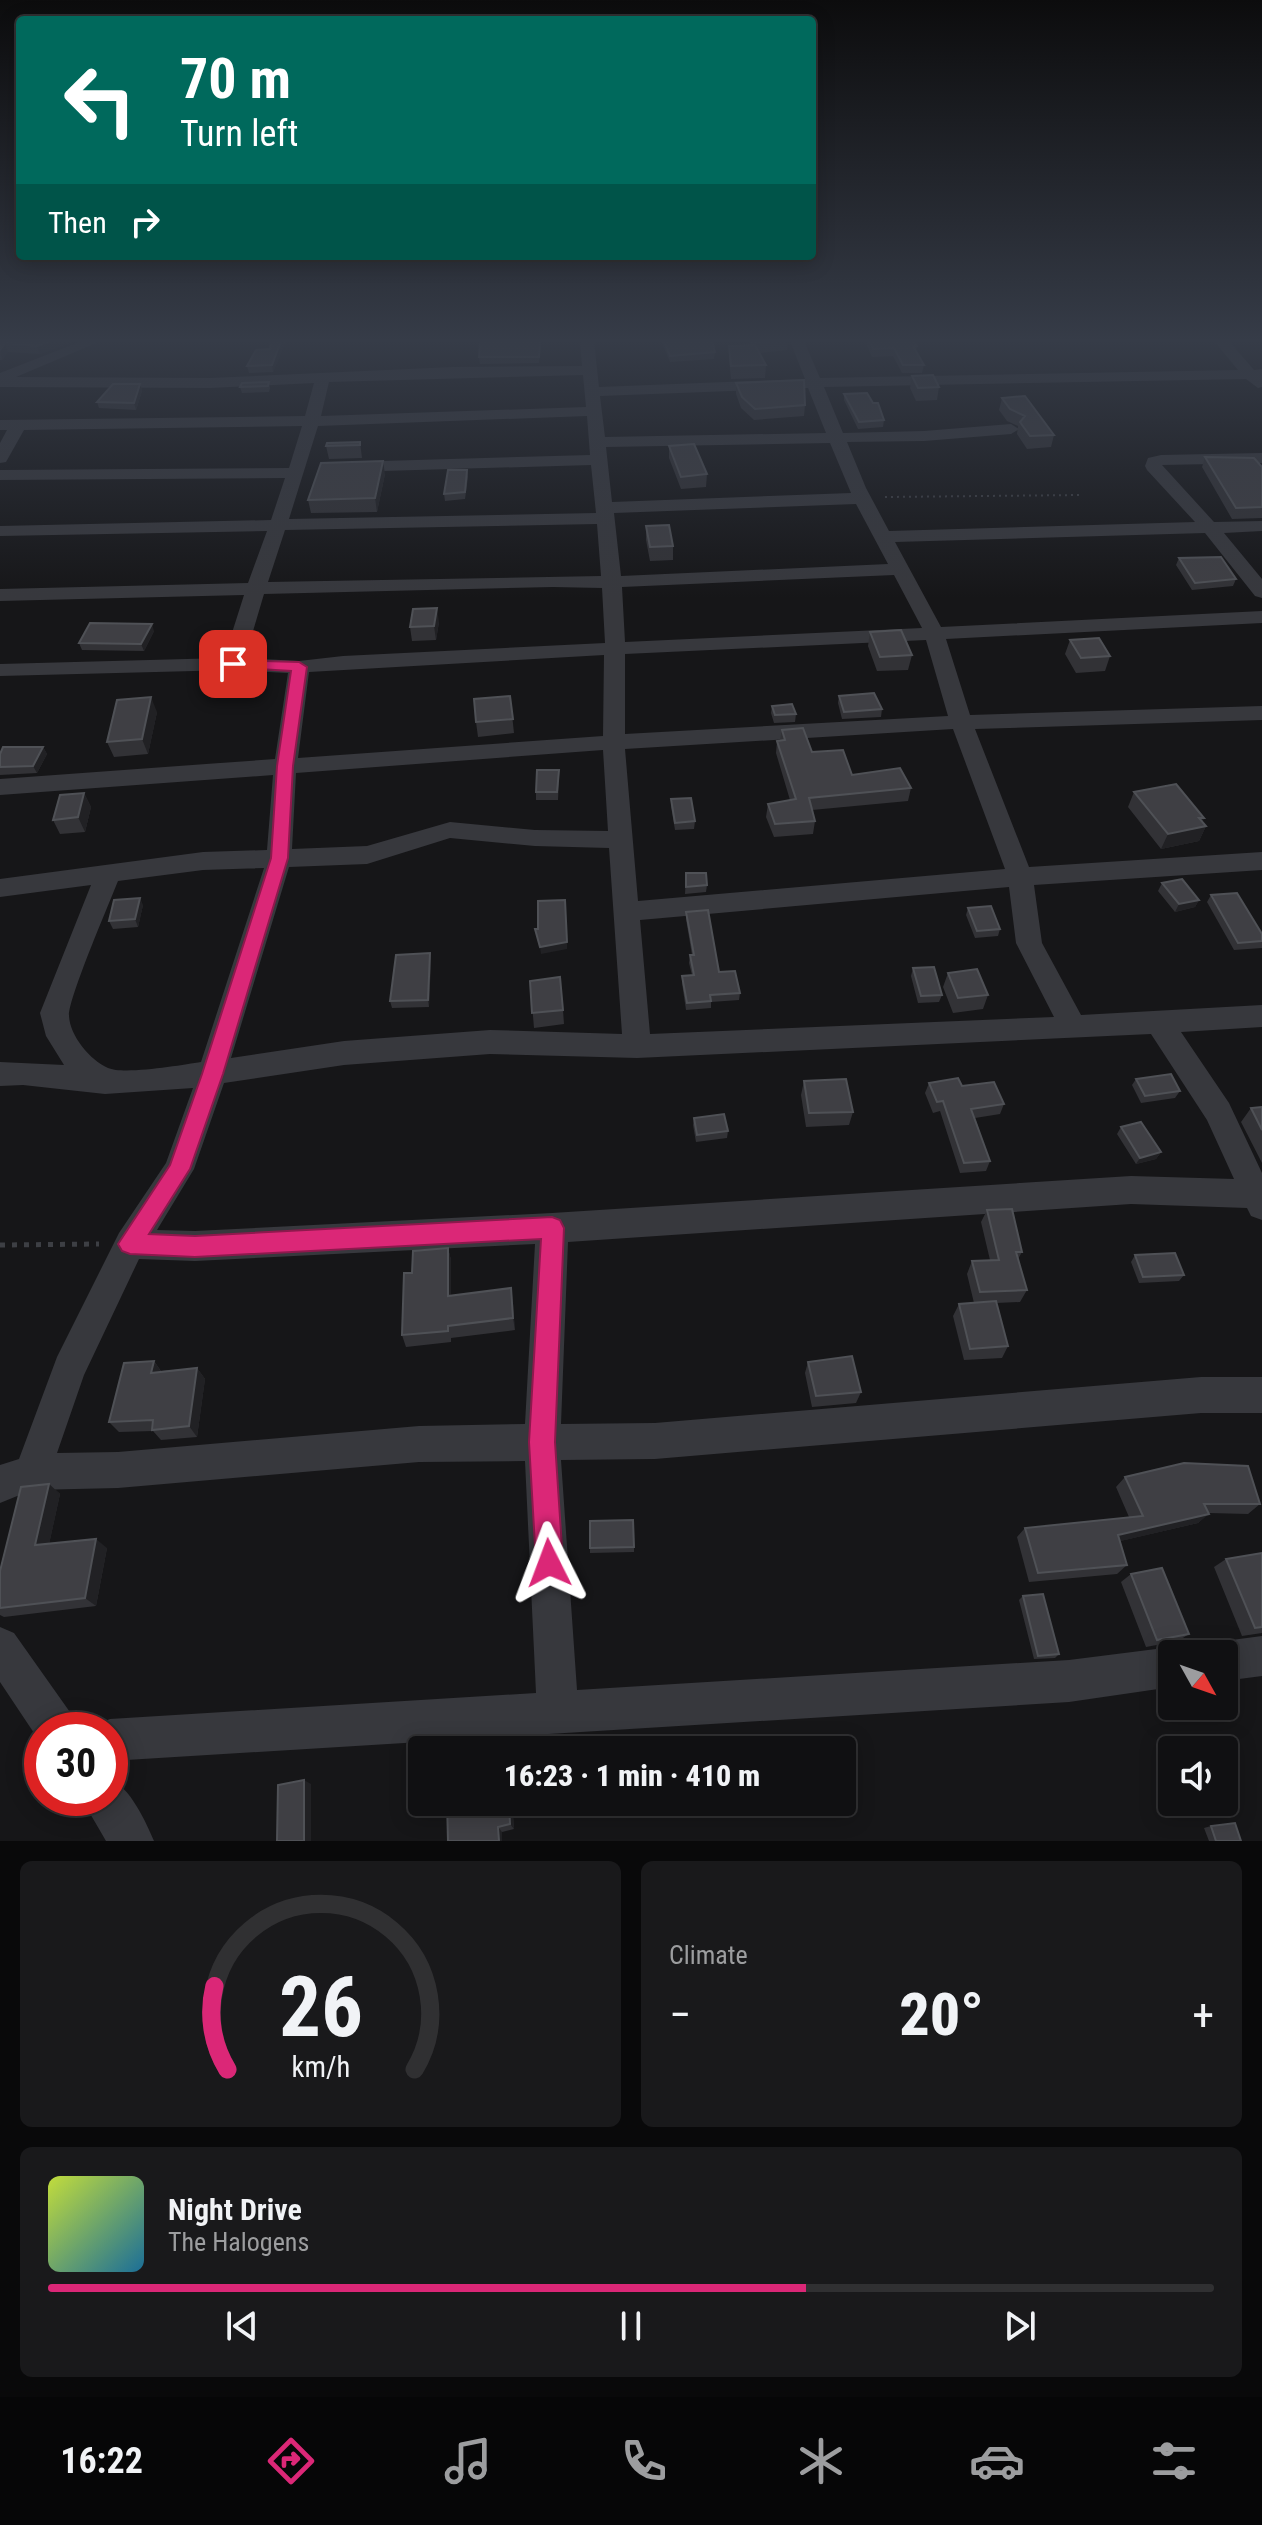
<!DOCTYPE html>
<meta charset="utf-8">
<style>
body{margin:0;font-family:"Roboto Condensed",sans-serif;background:#19191b;color:#f1f3f6;height:100vh;display:flex;flex-direction:column;font-size:30px;white-space:nowrap}
*{box-sizing:border-box;margin:0}
p{font-size:26px;color:#9c9d9f}
.icon{flex:none;width:44px;height:44px;fill:none;stroke:currentColor;stroke-width:2;stroke-linecap:round;stroke-linejoin:round}
.map{position:relative;height:1841px;overflow:hidden}
.panel{display:flex;flex-direction:column;gap:20px;padding:20px;background:#09090a;flex:1}
.panel>*{flex:none}
.hud{position:absolute;left:16px;top:16px;width:800px;height:244px;border-radius:8px;box-shadow:0 4px 20px #0003,0 0 0 2px #303032;background:#00695c;color:#fff;overflow:hidden}
.needle{width:52px;rotate:130deg}
.buttons{position:absolute;left:1158px;top:1640px;display:grid;gap:16px}
.buttons a{display:grid;place-items:center;width:80px;height:80px;border-radius:8px;background:#101012;box-shadow:0 4px 20px #0003,0 0 0 2px #303032;font-size:40px}
.speed{position:absolute;left:24px;top:1712px;display:flex;gap:16px;font-size:40px;font-weight:700;text-align:center}
.speed>*{display:grid;place-content:center;width:104px;height:104px;border-radius:50%;background:#101012;box-shadow:0 4px 20px #0003,0 0 0 2px #303032;line-height:1}
.speed .limit{border:12px solid #d22;background:#fff;color:#111}
.pin{position:absolute;display:grid;place-items:center;width:68px;height:68px;color:#fff;margin:-34px;border-radius:16px;box-shadow:0 4px 12px #0006}
.me{position:absolute;width:88px;margin:-44px;rotate:357deg;stroke-linejoin:round;filter:drop-shadow(0 0 6px #0008)}
.turn{display:flex;align-items:center;gap:28px;height:168px;padding:0 32px;font-size:36px}
.turn .icon{width:104px;height:104px;stroke-width:2.5}
.turn b{display:block;font-size:56px;line-height:68px}
.then{display:flex;align-items:center;height:76px;padding:0 32px;background:#0003;gap:16px;font-size:30px}
.big{font-size:60px;font-weight:800;line-height:1.1}
.panel .tile{flex:1;display:flex;flex-direction:column;justify-content:center;gap:12px;min-width:0;padding:0 28px;border-radius:12px;background:#19191b}
.panel .dial{align-items:center;gap:0}
.dial svg{height:208px;overflow:visible;fill:none;stroke:#303032;stroke-width:7;stroke-linecap:round;text-anchor:middle}
.dial text{fill:#f1f3f6;stroke:none}
.song{display:flex;align-items:center;gap:24px}
.cover{width:96px;height:96px;border-radius:12px;background:linear-gradient(135deg,hsl(70 70% 55%),hsl(200 70% 35%))}
.played{height:8px;border-radius:4px;background:linear-gradient(90deg,#db2777 65%,#303032 65%)}
.keys{display:flex;justify-content:space-around;direction:ltr}
.heat{display:flex;justify-content:space-between;align-items:center;font-size:44px;direction:ltr}
.panel .tiles{flex:1;display:grid;gap:20px;grid-template-columns:1fr 1fr}
.tile:last-child{grid-column:span 2}
.trip{position:absolute;left:408px;top:1736px;width:448px;height:80px;border-radius:8px;background:#101012;box-shadow:0 4px 20px #0003,0 0 0 2px #303032;font-weight:800;line-height:80px;text-align:center}
.tab-bar{display:flex;height:128px;justify-content:space-around;align-items:center;background:#060607;color:#9c9d9f}
.tab-bar .icon{width:56px;height:56px}
.tab-bar .on{color:#db2777}
.tab-bar b{font-size:36px;color:#f1f3f6}
.map>svg:first-child{display:block}
</style>
<div class="map">
<svg width="1262" height="1841" viewBox="0 0 1262 1841">
<rect width="100%" height="100%" fill="#161618"/>
<g fill="none" stroke-linecap="round" stroke-linejoin="round">
<path stroke="#3d3f44" stroke-width="2" stroke-dasharray="2 4" stroke-linecap="butt" d="M885,497L1080,495"/>
<path stroke="#3d3f44" stroke-width="5" stroke-dasharray="5 7" stroke-linecap="butt" d="M0,1245L99,1244"/>
<path fill="#37383d" fill-rule="evenodd" d="M82,341H101L16,377L210,378L453,367L582,366L580,341H594L599,387L805,379L790,341H804L820,378L1238,370L1214,341H1229L1254,370L1262,369V387L1258,388L1246,379L824,387L843,433L924,431L1011,424L1019,429L1011,434L924,441L847,442L866,488L889,531L1195,522L1147,470L1145,466L1148,458L1161,455L1262,453V463L1162,465L1214,522L1262,521V531L1224,533L1262,579V598L1255,596L1205,533L895,542L941,627L1262,611V623L946,639L970,715L1262,706V720L975,729L1029,867L1262,852V870L1034,885L1042,943L1081,1015L1262,1005V1027L1181,1032L1229,1103L1262,1173V1220L1251,1216L1247,1208L1131,1204L568,1242L561,1424L655,1423L1201,1377H1262V1413H1201L655,1459L561,1460L577,1690L1069,1660L1172,1647L1187,1654H1172V1687L1069,1702L110,1761V1730H93L95,1725L110,1719L536,1693L525,1461L419,1462L118,1488L32,1490L0,1503V1465L19,1459L57,1357L119,1233L166,1163L193,1088L105,1094L23,1085L0,1086V1062L64,1065L46,1036L40,1013L91,885L0,897V879L203,852L267,850L273,775L0,795V779L275,759L288,673L233,670L0,676V664L224,658L244,595L0,601V589L248,583L267,531L0,536V526L271,520L285,478L0,480V470L289,468L302,426L24,430L6,462L0,463V443L7,430H0V420L305,416L314,383L210,388L0,387V373ZM583,375L586,407L321,416L329,382ZM808,388L826,433L605,437L600,396ZM587,416L590,455L348,462L339,467L348,472L591,465L596,513L289,519L318,426ZM830,443L851,493L612,502L606,447ZM856,504L888,564L621,576L614,513ZM597,524L601,576L268,582L285,530ZM894,575L922,628L625,642L622,587ZM553,587L602,588L605,643L343,656L299,661L245,658L264,594ZM926,640L948,716L625,734V654ZM604,655L603,736L298,758L309,672ZM953,729L1005,869L638,901L625,749ZM603,750L608,831L535,830L450,822L367,846L292,849L296,773ZM450,838L535,846L609,848L622,1034L490,1030L344,1041L231,1058L289,867L367,864ZM264,868L201,1062C182,1065 124,1075 108,1068C90,1060 70,1036 69,1016C68,999 109,904 118,881L203,870ZM1009,887L1016,943L1054,1017L650,1034L640,920ZM1151,1034L1207,1120L1234,1179L1131,1176L552,1213L195,1231L157,1230L194,1169L224,1083L344,1065L490,1054L637,1058ZM535,1244L525,1424L419,1426L118,1452L57,1453L84,1375L139,1259L195,1261Z
M0,1627L14,1633L72,1715L78,1730H42V1745L0,1682Z
M1262,1636V1676L1224,1681V1654H1207L1210,1647L1224,1641Z
M110,1779C130,1787 146,1822 154,1841H106L81,1798H110Z"/>
</g>
<path fill="#323236" d="M0,341H75L40,354L8,352L2,360H0Z
M271,341H286L273,372L249,373L247,366L270,349Z
M541,341L539,363L480,364L479,357Z
M661,341H712L715,352L714,359L670,362Z
M749,341H788L787,350L759,353L766,365L765,378L731,379L729,359V346L750,345Z
M865,341H914L917,346L916,351L924,365L922,373H902L893,356L872,357Z
M912,376L939,387L937,400L916,401L910,388Z
M269,382L270,388L269,392L242,393L240,387Z
M736,383L805,405L804,416L754,420L741,408L736,394Z
M140,384L142,391L136,410L99,408L97,402Z
M844,394L873,403L884,420L883,427L858,429L844,400Z
M1002,398L1054,435L1051,447L1027,449L1017,434L1018,426L1007,421L999,410Z
M360,442L362,458L329,459L326,446Z
M669,446L707,474L706,487L681,489L669,458Z
M1205,457L1262,467V518L1232,519L1202,467Z
M467,470L468,477L465,499L445,501L444,494Z
M385,474L377,512L311,513L308,500Z
M646,526L673,546V560L650,561L646,540Z
M1179,558L1236,579L1233,586L1192,590L1176,565Z
M439,622L436,640L412,641L410,627Z
M154,631L144,651L82,650L79,643Z
M870,632L912,655L908,670L877,671L868,646Z
M1070,640L1110,656L1105,671L1076,673L1065,654Z
M510,696L514,733L478,737L476,722Z
M839,696L882,709L881,717L842,719L838,703Z
M772,706L796,714L795,722L774,723L771,713Z
M157,712L148,754L114,757L107,742Z
M782,730L812,752L852,775L911,788L908,801L812,810L815,821L813,834L774,837L766,817L768,804L790,800L776,753L777,741L780,740Z
M43,747L47,754L37,773L0,775V754Z
M559,778L558,800H536V792Z
M1134,792L1204,818L1202,822L1206,826L1199,841L1161,849L1128,807Z
M84,793L91,807L85,832L60,834L53,820Z
M671,799L695,821L694,829L675,830L671,806Z
M686,873L707,885L706,892L685,894Z
M1162,883L1199,900L1195,907L1175,912L1158,891Z
M1211,895L1262,934V948L1234,950L1207,902Z
M143,905L138,927L113,929L109,921Z
M968,908L1000,929L998,936L975,938L966,915Z
M686,912L719,972L740,993L739,1000L711,1002V1008L686,1010L682,983V976L692,975L689,963L690,955H692L686,919Z
M430,953L431,960L429,1007L392,1008L390,1001Z
M913,968L942,995L939,1002L918,1003L911,976Z
M948,973L988,995L983,1009L953,1013L943,987Z
M530,981L563,1010L564,1024L534,1028Z
M1136,1079L1180,1091L1175,1098L1141,1103L1132,1085Z
M804,1081L853,1112L849,1125L806,1127L801,1095Z
M929,1083L962,1086L1004,1104L1000,1114L975,1118L990,1161L986,1171L960,1173L940,1111L933,1113L925,1093Z
M1262,1107V1163L1241,1122L1251,1108Z
M694,1118L728,1131L727,1138L696,1142L693,1125Z
M1121,1127L1161,1152L1156,1159L1136,1164L1117,1134Z
M987,1210L1022,1252L1018,1259L1027,1290L1020,1302L996,1303L1008,1346L1002,1358L964,1360L953,1316L959,1304L974,1303L967,1274L972,1261L990,1260L981,1222Z
M448,1248L451,1260V1296L511,1288L515,1330L451,1338V1342L406,1347L402,1335L412,1273Z
M1135,1255L1184,1275L1179,1281L1139,1283L1131,1262Z
M154,1361L161,1371L197,1368L205,1379L197,1437L161,1440L153,1431L119,1432L109,1422Z
M808,1362L861,1392L856,1403L812,1407L805,1373Z
M1125,1477L1260,1504L1248,1514L1209,1513L1198,1523L1120,1541L1127,1565L1117,1574L1029,1582L1017,1537L1025,1528L1129,1517L1116,1487Z
M49,1484L60,1494L49,1544L107,1548L96,1606L4,1617L0,1615V1571Z
M590,1521L634,1547V1552L590,1553Z
M1262,1553V1633L1242,1636L1214,1567L1226,1559Z
M1131,1574L1189,1634L1178,1641L1146,1647L1121,1582Z
M1023,1596L1059,1654L1055,1658L1034,1659L1019,1600Z
M447,1802H512L514,1829L502,1832V1841H448Z
M1211,1826L1241,1841H1209L1204,1828Z"/>
<path fill="#212124" d="M50,341H75L40,354L37,346Z
M281,341H286L273,372L272,365Z
M5,343L8,352L2,360L0,350Z
M140,384L142,391L136,410L134,403Z
M383,461L385,474L377,512L375,498Z
M437,608L439,622L436,640L434,626Z
M152,624L154,631L144,651L141,644Z
M151,697L157,712L148,754L142,739Z
M43,747L47,754L37,773L33,766Z
M84,793L91,807L85,832L78,817Z
M1199,818H1204L1199,828L1206,826L1199,841L1161,849L1168,834Z
M140,898L143,905L138,927L135,919Z
M1199,900L1195,907L1175,912L1179,904Z
M567,942V949L541,954L540,947Z
M430,953L431,960L429,1007L428,1000Z
M1161,1152L1156,1159L1136,1164L1140,1158Z
M448,1248L451,1260V1308L448,1296Z
M511,1288L513,1300L515,1330L513,1318Z
M154,1361L162,1373H151Z
M197,1368L205,1379L197,1437L189,1426Z
M49,1484L60,1494L47,1554L35,1545Z
M1209,1514L1198,1523L1108,1544L1118,1535Z
M96,1539L107,1548L96,1606L85,1598Z
M304,1780L311,1784V1841H304Z
M509,1802H512L514,1829L510,1824Z
M498,1827L502,1832V1841H499Z"/>
<path fill="#3f3f44" stroke="#4f5156" stroke-width="2" d="M0,341H50L37,346L5,343L0,350Z
M271,341H281L272,365L247,366L256,350L270,349Z
M480,341H540L539,357H479Z
M664,341H712L715,352L670,356Z
M751,341H775L751,342Z
M870,341H914L917,346H913L924,365H903L894,348L873,349Z
M755,345L766,365L731,366L729,346Z
M933,375L939,387L918,388L912,376Z
M804,380L805,405L755,409L742,397L736,383Z
M269,382L268,386L240,387L242,383Z
M113,384H140L134,403L97,402Z
M867,393L873,403H878L884,420L859,422L844,394Z
M1025,396L1054,435L1030,436L1020,422L1025,416L1010,409L1002,398Z
M360,442V445L326,446L327,443Z
M694,444L707,474L681,477L669,446Z
M1205,457L1254,458L1262,467V507L1236,508Z
M383,461L375,498L308,500L321,463Z
M448,470H467L465,492L444,494Z
M669,525L673,546L650,547L646,526Z
M1221,557L1236,579L1195,583L1179,558Z
M437,608L434,626L410,627L413,609Z
M90,623L152,624L141,644L79,643Z
M901,630L912,655L880,657L870,632Z
M1099,638L1110,656L1081,658L1070,640Z
M874,693L882,709L844,712L839,696Z
M510,696L513,719L476,722L474,699Z
M151,697L142,739L107,742L117,700Z
M792,704L796,714L775,715L772,706Z
M803,728L812,752L843,750L852,775L900,768L911,788L809,798L815,821L775,824L768,804L796,799L777,741L785,740L782,730Z
M3,747H43L33,766L0,767V754Z
M537,770H559L557,792H536Z
M1176,784L1204,818H1199L1206,826L1168,834L1134,792Z
M84,793L78,817L53,820L60,795Z
M691,798L695,821L675,823L671,799Z
M686,873H706L707,885L686,887Z
M1182,879L1199,900L1179,904L1162,883Z
M1237,893L1262,934V941L1238,943L1211,895Z
M140,898L135,919L109,921L114,900Z
M565,900L567,942L540,947L535,929H538V901Z
M991,906L1000,929L977,931L968,908Z
M708,910L719,972L735,971L740,993L710,995L711,1001L687,1003L682,976L694,975L690,955H694L686,912Z
M430,953L428,1000L390,1001L396,955Z
M934,967L942,995L921,996L913,968Z
M977,969L988,995L958,998L948,973Z
M560,977L563,1010L532,1013L530,981Z
M1171,1074L1180,1091L1145,1096L1136,1079Z
M958,1078L962,1086L994,1082L1004,1104L971,1109L990,1161L964,1163L943,1101L937,1102L929,1083Z
M846,1079L853,1112L809,1113L804,1081Z
M1262,1107V1130L1251,1108Z
M724,1114L728,1131L697,1135L694,1118Z
M1141,1122L1161,1152L1140,1158L1121,1127Z
M1012,1209L1022,1252H1016L1027,1290L980,1292L972,1261L999,1260L987,1210Z
M448,1248V1296L511,1288L513,1318L448,1326V1331L402,1335L404,1273H412L413,1251Z
M1175,1253L1184,1275L1143,1277L1135,1255Z
M996,1301L1008,1346L970,1349L959,1304Z
M852,1356L861,1392L816,1396L808,1362Z
M154,1361L151,1373L197,1368L189,1426L152,1430L153,1420L109,1422L124,1363Z
M1184,1463L1248,1466L1260,1504H1204L1209,1514L1118,1535L1127,1565L1038,1573L1025,1528L1143,1516L1125,1477Z
M49,1484L35,1545L96,1539L85,1598L0,1608V1571L21,1487Z
M633,1520L634,1547L590,1548V1521Z
M1262,1553V1627L1255,1628L1226,1559Z
M1162,1568L1189,1634L1157,1640L1131,1574Z
M1043,1594L1059,1654L1038,1656L1023,1596Z
M304,1780V1841H277L278,1785Z
M447,1802H509L510,1824L498,1827L499,1841H448Z
M1235,1823L1241,1841H1216L1211,1826Z"/>
<linearGradient id="sky" x2="0" y2="1"><stop stop-color="#0c0c0d"/><stop offset="0.57" stop-color="#363c48"/><stop offset="1" stop-color="#363c48" stop-opacity="0"/></linearGradient>
<rect width="1262" height="598" fill="url(#sky)"/>
<path fill="#db2777" stroke="#8e194d" stroke-width="2" d="M233,660L299,662L307,667L293,766L288,858L223,1074L190,1169L149,1234L195,1236L552,1217L560,1220L564,1228L555,1442L563,1563L559,1572L549,1576L540,1572L536,1563L529,1442L541,1239L195,1257L130,1254L122,1251L118,1244L170,1165L202,1074L271,858L277,766L291,671L228,667V661Z"/>
</svg>
<div class="buttons">
<a><svg class="needle" viewBox="-14 -14 28 28"><path d="M0-13l5 13h-10z" fill="#e53935"/><path d="M0 13l5-13h-10z" fill="#9c9d9f"/></svg></a>
<a><svg class="icon" aria-label="sound" viewBox="0 0 24 24"><path d="M4 9h4l5-4v14l-5-4H4zM17 9q2 3 0 6"/></svg></a>
</div>
<div class="speed"><div class="limit">30</div></div>
<div class="pin" style="left:233px;top:664px;background:#d93025"><svg class="icon" aria-label="arrive" viewBox="0 0 24 24"><path d="M6 21V4h12l-3 4 3 4H6"/></svg></div>
<svg class="me" style="left:549px;top:1563px" viewBox="-20 -20 40 40"><path d="M0-17L14 15 0 8-14 15z" fill="#db2777" stroke="#fff" stroke-width="4"/></svg>
<div class="trip">16:23 · 1 min · 410 m</div>
<div class="hud">
<div class="turn"><svg class="icon" aria-label="left" viewBox="0 0 24 24"><path d="M17 20v-9H6M10 6l-5 5 5 5"/></svg><div><b>70 m</b>Turn left</div></div>
<div class="then">Then<svg class="icon" aria-label="right" viewBox="0 0 24 24"><path d="M7 20v-9h11M14 6l5 5-5 5"/></svg></div>
</div>
</div>
<section class="panel">
<div class="tiles">
<div class="tile dial"><svg viewBox="0 0 100 80">
<path d="M14 69A42 42 0 1 1 86 69"/>
<path d="M14 69A42 42 0 0 1 9 37" stroke="#db2777"/>
<text x="50" y="56" font-size="32" font-weight="700">26</text>
<text x="50" y="72" font-size="11">km/h</text>
</svg></div>
<div class="tile"><p>Climate</p>
<div class="heat"><a>−</a><b class="big">20°</b><a>+</a></div>
</div>
<div class="tile">
<div class="song"><i class="cover"></i><div><b>Night Drive</b><p>The Halogens</p></div></div>
<div class="played"></div>
<div class="keys"><svg class="icon" aria-label="previous" viewBox="0 0 24 24"><path d="M18 5L8 12l10 7zM5 5v14"/></svg><svg class="icon" aria-label="pause" viewBox="0 0 24 24"><path d="M8 5v14M16 5v14"/></svg><svg class="icon" aria-label="next" viewBox="0 0 24 24"><path d="M6 5l10 7-10 7zM19 5v14"/></svg></div>
</div>
</div>
</section>
<nav class="tab-bar">
<b>16:22</b>
<svg class="icon on" aria-label="directions" viewBox="0 0 24 24"><path d="M12 3l9 9-9 9-9-9zM9 14v-3h6M13 9l2 2-2 2"/></svg>
<svg class="icon" aria-label="music" viewBox="0 0 24 24"><path d="M9 18V5l10-2v13"/><circle cx="6" cy="18" r="3"/><circle cx="16" cy="16" r="3"/></svg>
<svg class="icon" aria-label="phone" viewBox="0 0 24 24"><path d="M5 4h4l2 5-3 2q2 4 5 5l2-3 5 2v4C11 20 4 13 5 4z"/></svg>
<svg class="icon" aria-label="climate" viewBox="0 0 24 24"><path d="M12 3v18M4 7l16 10M4 17L20 7"/></svg>
<svg class="icon" aria-label="car" viewBox="0 0 24 24"><path d="M5 17H2v-5l4-1 3-4h7l3 4 3 1v5h-3M9 17h6M6 11h13"/><circle cx="7" cy="17" r="2"/><circle cx="17" cy="17" r="2"/></svg>
<svg class="icon" aria-label="filters" viewBox="0 0 24 24"><path d="M4 7h16M4 17h16"/><circle cx="9" cy="7" r="2"/><circle cx="15" cy="17" r="2"/></svg>
</nav>
